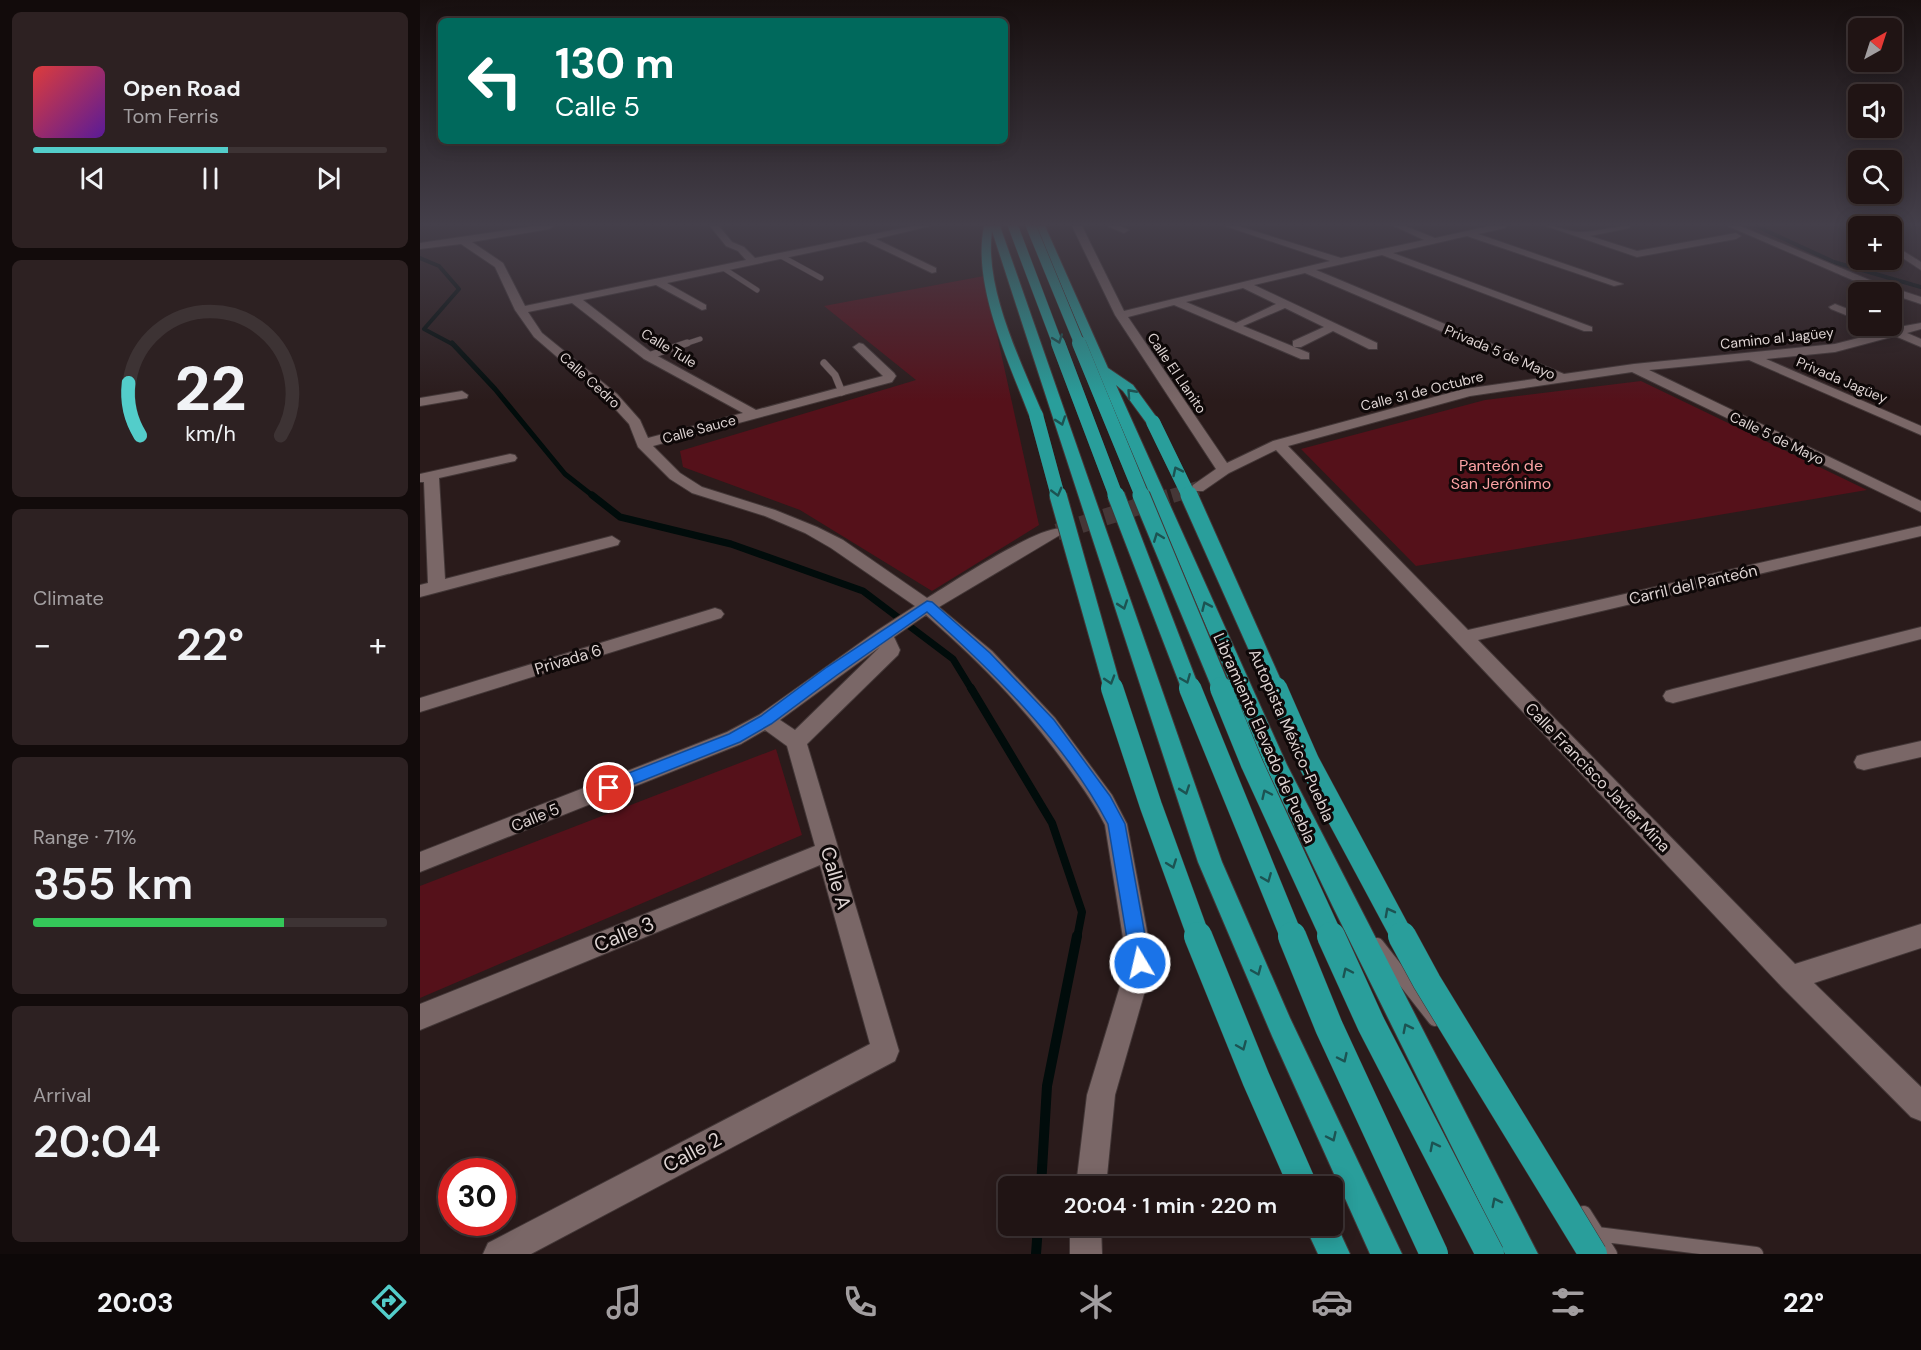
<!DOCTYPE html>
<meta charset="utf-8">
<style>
body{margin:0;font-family:"DM Sans",sans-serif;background:#2d2122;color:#f1f3f6;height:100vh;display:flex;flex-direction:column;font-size:22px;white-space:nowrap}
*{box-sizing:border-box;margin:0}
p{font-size:20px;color:#a29ea0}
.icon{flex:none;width:33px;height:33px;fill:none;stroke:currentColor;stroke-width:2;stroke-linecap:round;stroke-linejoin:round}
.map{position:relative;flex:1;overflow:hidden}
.panel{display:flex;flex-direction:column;gap:12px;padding:12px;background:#120b0b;width:420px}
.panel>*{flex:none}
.guide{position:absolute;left:18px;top:18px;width:570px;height:126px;border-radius:9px;box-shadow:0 3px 15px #0003,0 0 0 2px #3d3334;background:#00695c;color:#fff;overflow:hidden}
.needle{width:39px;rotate:39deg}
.fabs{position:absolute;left:1428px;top:18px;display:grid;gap:12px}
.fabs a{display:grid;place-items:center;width:54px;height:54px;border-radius:9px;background:#201414;box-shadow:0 3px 15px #0003,0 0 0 2px #3d3334;font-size:30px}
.speed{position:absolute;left:18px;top:1158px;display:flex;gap:12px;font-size:30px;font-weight:700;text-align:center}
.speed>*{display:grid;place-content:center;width:78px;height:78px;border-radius:50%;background:#201414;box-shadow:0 3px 15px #0003,0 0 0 2px #3d3334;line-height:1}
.speed .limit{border:9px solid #d22;background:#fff;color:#111}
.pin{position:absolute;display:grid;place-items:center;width:51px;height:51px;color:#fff;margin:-26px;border:3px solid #fff;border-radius:50%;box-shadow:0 2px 6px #0007}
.me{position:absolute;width:66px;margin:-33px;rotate:351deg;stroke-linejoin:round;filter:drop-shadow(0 0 4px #0008)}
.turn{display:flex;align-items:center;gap:21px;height:126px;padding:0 18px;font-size:27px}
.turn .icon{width:78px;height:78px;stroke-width:2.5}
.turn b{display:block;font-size:42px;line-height:51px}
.big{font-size:45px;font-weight:600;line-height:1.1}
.panel .card{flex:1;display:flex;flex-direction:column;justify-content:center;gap:9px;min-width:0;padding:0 21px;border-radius:9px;background:#2d2122}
.panel .dial{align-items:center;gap:0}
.dial svg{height:156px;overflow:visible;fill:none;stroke:#3d3334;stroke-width:7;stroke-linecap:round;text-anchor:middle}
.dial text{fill:#f1f3f6;stroke:none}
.song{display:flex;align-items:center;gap:18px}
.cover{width:72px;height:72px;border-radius:9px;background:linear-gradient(135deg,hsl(0 70% 55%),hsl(270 70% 35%))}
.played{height:6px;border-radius:3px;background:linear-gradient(90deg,#53cdca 55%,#3d3334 55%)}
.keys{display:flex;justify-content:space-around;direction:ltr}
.heat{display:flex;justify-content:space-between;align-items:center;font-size:33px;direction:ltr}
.charge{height:9px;border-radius:4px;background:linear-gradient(90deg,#34c759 71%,#3d3334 0)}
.trip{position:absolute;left:578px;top:1176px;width:345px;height:60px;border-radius:9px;background:#201414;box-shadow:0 3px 15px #0003,0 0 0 2px #3d3334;font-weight:600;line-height:60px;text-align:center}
.menu{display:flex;height:96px;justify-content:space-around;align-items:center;background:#0d0808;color:#a29ea0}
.menu .icon{width:42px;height:42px}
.menu .active{color:#53cdca}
.menu b{font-size:27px;color:#f1f3f6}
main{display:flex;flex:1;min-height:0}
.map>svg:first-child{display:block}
</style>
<main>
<section class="panel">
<div class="card">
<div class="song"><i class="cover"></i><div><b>Open Road</b><p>Tom Ferris</p></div></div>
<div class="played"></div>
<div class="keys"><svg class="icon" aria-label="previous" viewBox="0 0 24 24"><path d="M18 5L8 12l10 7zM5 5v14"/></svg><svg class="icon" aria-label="pause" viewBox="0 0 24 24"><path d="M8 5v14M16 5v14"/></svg><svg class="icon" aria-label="next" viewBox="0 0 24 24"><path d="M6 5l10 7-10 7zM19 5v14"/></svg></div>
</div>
<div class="card dial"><svg viewBox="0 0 100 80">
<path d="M14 69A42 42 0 1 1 86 69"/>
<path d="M14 69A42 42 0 0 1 8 42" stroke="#53cdca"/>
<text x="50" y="56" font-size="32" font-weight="700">22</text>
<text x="50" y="72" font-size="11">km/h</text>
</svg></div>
<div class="card"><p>Climate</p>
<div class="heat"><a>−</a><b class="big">22°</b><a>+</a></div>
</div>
<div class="card"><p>Range · 71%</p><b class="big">355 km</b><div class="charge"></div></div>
<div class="card"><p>Arrival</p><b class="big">20:04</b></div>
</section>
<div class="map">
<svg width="1501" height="1254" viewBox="0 0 1501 1254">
<rect width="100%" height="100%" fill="#2a1b1b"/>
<path fill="#55111a" d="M564,276L619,525L512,591L380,510L263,467L260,451L496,380L404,306Z
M1221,381L1447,490L996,566L881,449L1065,400Z
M356,749L382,835L0,998V886Z"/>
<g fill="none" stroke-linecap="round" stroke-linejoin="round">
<path stroke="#010c0b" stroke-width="4" d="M1336,226L1414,262L1501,287
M0,258L19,266L39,289L4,329L34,345"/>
<path stroke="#010c0b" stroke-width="5" d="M32,343L75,389L145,474L173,496"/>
<path stroke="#010c0b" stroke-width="7" d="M172,495L200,517L311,544L443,591L533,659L552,690"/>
<path stroke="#010c0b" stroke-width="8" d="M551,688L632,823L662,912L657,938"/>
<path stroke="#010c0b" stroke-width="10" d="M621,1186L627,1086L657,936
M616,1254L618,1226"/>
<path stroke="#453737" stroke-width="14" stroke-dasharray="14 7" stroke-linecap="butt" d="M752,496L778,488"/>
<path stroke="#453737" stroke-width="17" stroke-dasharray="17 8" stroke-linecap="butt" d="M637,532L756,495"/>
<g stroke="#433737" stroke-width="6">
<path id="service-far2" d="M361,256L401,278
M303,268L337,290
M262,345L280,339"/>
</g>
<g stroke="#433737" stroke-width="8">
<path id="service-far1" d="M228,356L267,343
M404,363L415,375L422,392"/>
</g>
<g stroke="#433737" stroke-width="16">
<path id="service" d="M957,945L1015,1019
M1164,1213L1190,1254
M1177,1234L1336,1254"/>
</g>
<g stroke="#433737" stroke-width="2">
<path id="minor" d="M115,226H134L129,229L52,242L83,263L105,306L326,260L318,251L306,246L290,226H299L312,242L324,247L335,258L493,226H510L456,239L516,268V272L512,273L445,241L247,283L286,305V309L282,310L236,285L163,300L232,353L336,410L463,376L433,347L439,343L443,344L474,373L476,376L472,382L233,446L260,473L282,487L355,510L397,527L423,540L507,598C530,584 622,523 643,529L645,532L519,607L572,651L635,718L692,795L707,824L733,963L695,1095L686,1186H656L667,1095L707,963L685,825C675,805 663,788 650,770C607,710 562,664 506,615L474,637L480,650L478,655L387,744L479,1051L475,1061L111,1254H63L68,1243L450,1044L400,865L0,1030V1004L395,846L367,746L345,730L321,744L0,872V852L307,732L339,715L458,630L495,606L411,548L385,533L345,516L272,493L250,479L218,447L209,424L187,400L114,337L95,310L75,267L41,244L0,249V243ZM152,303L224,359L323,413L228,438L220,420L197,394L122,333L108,312ZM460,647L375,730L360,720Z
M652,226H662L704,311L910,261L805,226H818L921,258L1004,240L974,226H985L1015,238L1070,226H1086L1085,228L1058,234L1203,284L1194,286L1047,236L973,253L1172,327V331H1164L962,255L896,270L1144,374L1214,364L1415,344L1466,331L1468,329L1501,323V329L1487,333L1501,339V347L1475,336L1415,352L1346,359L1501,426V435L1329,360L1229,370L1501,501V512L1212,372L1050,396L868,446L1048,630L1501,526V536L1058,640L1375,964L1501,924V948L1394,983L1501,1087V1121L1491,1117L1362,987L856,450L809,473L783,491H773L771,488L773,485L796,469L695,315ZM885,273L1128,377L1044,389L853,441L807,463L708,317L754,305L881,359H889V353L823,326L865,308L904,327L873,341V347H881L913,331L949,349H957V343L834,285ZM823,288L856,304L816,323L766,302Z
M687,226H700L709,230L704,233Z
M1126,226C1138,226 1147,231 1158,232C1170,233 1195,226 1210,226L1209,228L1170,236L1217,251L1316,233L1321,236L1316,239L1217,257Z
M1308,226H1320L1452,281L1501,297V304L1444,285Z
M1472,244L1501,262V270L1472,251Z
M1415,304L1438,313V320L1411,309L1409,307Z
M42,391L48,395L47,398L0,406V398Z
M90,454L95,455L97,458L95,461L19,478L25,579L192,536L200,541L198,545L0,597V585L8,583L4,482H0V474Z
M295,608L301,610L304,614L301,618L0,712V698Z
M1501,627V639L1253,703L1246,701L1243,696L1246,691L1253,689Z
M1501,741V757L1444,770L1437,768L1434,762L1437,756L1444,754Z
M650,1226H681L682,1254H650Z"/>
</g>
<g stroke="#433737" stroke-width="2">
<path id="motorway" d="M564,226H580L802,862L870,1018L982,1254H950L852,1036L778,862L572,231C564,288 601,362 623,415L621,418L616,419L609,415C588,360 552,285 564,226Z
M616,226H625L688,368L713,385L740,422L738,425H728L703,391L696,385L867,765L1118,1254H1085L913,907L845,765Z
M912,1215L930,1254H898L885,1226H912Z"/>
</g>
<use href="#service-far2" stroke="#7a6767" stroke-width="5"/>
<use href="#service-far1" stroke="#7a6767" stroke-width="7"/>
<use href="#service" stroke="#7a6767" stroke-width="14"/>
<use href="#minor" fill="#7a6767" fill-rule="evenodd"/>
<use href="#motorway" fill="#299e9b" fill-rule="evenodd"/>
<g stroke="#433737" stroke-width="11" stroke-linecap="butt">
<path id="motorway-bridge-far4" d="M593,226L638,345
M611,226L660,345"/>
</g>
<g stroke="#433737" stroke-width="14" stroke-linecap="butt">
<path id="motorway-bridge-far3" d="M638,343L696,496
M659,343L722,496
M616,415L638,496
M733,422L769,496"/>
</g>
<g stroke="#433737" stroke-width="19" stroke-linecap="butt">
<path id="motorway-bridge-far2" d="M638,495L693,690
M696,495L771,690
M721,495L802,690
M769,495L856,690"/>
</g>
<g stroke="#433737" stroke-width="23" stroke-linecap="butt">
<path id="motorway-bridge-far1" d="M692,688L731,806L779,938
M770,688L872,938
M801,688L832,764L912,938
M856,688L888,761L983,938"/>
</g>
<g stroke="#433737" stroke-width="29" stroke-linecap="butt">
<path id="motorway-bridge" d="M778,936L836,1079L883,1186
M872,936L909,1027L1014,1254
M911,936L951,1024L1070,1254
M982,936L1007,982L1173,1254"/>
</g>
<use href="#motorway-bridge-far4" stroke="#299e9b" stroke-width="10"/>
<use href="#motorway-bridge-far3" stroke="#299e9b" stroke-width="14"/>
<use href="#motorway-bridge-far2" stroke="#299e9b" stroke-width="17"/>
<use href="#motorway-bridge-far1" stroke="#299e9b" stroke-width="22"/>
<use href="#motorway-bridge" stroke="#299e9b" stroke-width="28"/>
</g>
<defs><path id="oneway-chevron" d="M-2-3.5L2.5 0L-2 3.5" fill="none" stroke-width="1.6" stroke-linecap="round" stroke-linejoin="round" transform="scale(1.5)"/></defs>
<g stroke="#1c5352">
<use href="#oneway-chevron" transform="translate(638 339) rotate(70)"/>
<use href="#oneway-chevron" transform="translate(711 393) rotate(-132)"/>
<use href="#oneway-chevron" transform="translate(641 421) rotate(71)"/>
<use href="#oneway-chevron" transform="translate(757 471) rotate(-116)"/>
<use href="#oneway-chevron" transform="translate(637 492) rotate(75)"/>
<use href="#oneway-chevron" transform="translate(738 537) rotate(-111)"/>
<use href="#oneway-chevron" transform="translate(703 605) rotate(71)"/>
<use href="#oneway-chevron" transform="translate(786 606) rotate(-114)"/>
<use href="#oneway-chevron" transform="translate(766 679) rotate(68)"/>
<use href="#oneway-chevron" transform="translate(690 680) rotate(73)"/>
<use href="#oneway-chevron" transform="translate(765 790) rotate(71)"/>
<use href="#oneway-chevron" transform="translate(846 794) rotate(-115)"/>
<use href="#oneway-chevron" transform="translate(752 864) rotate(70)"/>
<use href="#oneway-chevron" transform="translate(847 878) rotate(68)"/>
<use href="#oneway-chevron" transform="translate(969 912) rotate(-118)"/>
<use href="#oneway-chevron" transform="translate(837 971) rotate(67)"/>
<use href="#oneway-chevron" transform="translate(927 972) rotate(-115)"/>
<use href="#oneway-chevron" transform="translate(987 1028) rotate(-117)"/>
<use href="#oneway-chevron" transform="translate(822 1046) rotate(67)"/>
<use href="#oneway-chevron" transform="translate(923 1058) rotate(65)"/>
<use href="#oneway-chevron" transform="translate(912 1137) rotate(65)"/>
<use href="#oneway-chevron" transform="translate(1014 1146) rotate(-117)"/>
<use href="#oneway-chevron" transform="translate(1076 1202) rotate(-117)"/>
</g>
<linearGradient id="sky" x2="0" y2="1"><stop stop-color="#170f0f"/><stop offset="0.56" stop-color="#443f4a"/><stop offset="1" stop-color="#443f4a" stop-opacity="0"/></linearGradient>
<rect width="1501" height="401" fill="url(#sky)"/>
<path fill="#1a73e8" stroke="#114b97" stroke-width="1.5" d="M507,601L512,602L570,653L634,720L690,796L705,824L730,963L727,970L720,973L714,970L711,963L688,824C645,742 575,674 507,612L417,675L351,724L320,742L194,792L189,794L183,792L180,788L183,783L309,734L341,716L407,667Z"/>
<g text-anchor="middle" stroke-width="6" stroke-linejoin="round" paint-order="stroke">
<g font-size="14" fill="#ded4d3" stroke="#0e0808">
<text transform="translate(1357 338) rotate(-6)" y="5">Camino al Jagüey</text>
<text transform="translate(249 348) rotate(31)" y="5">Calle Tule</text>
<text transform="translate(1080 352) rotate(23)" y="5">Privada 5 de Mayo</text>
<text transform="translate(757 373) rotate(56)" y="5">Calle El Llanito</text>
<text transform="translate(170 380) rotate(42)" y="5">Calle Cedro</text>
<text transform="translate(1422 380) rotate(23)" y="5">Privada Jagüey</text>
<text transform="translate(1002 391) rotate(-14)" y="5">Calle 31 de Octubre</text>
<text transform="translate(279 429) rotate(-15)" y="5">Calle Sauce</text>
<text transform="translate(1357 438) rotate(26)" y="5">Calle 5 de Mayo</text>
</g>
<g font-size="16" fill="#fca2a4" stroke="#0e0808">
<text x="1081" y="471">Panteón de<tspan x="1081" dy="18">San Jerónimo</tspan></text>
</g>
<g font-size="16" fill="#ded4d3" stroke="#0e0808">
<text transform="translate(1273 584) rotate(-13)" y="6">Carril del Panteón</text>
<text transform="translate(148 659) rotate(-17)" y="6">Privada 6</text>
<text transform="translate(872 735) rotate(66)" y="6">Autopista México-Puebla</text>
<text transform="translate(845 738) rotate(66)" y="6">Libramiento Elevado de Puebla</text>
<text transform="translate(1178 777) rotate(46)" y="6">Calle Francisco Javier Mina</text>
<text transform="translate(115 817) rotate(-22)" y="6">Calle 5</text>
</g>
<g font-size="20" fill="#ded4d3" stroke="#0e0808">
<text transform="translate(416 878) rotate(74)" y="7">Calle A</text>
<text transform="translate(204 934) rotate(-22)" y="7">Calle 3</text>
<text transform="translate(272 1152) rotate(-28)" y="7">Calle 2</text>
</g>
</g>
</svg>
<div class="fabs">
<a><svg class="needle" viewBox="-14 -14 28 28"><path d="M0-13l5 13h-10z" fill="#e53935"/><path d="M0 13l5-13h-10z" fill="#a29ea0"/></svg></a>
<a><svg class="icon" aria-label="sound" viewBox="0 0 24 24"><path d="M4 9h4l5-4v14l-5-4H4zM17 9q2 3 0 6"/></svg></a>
<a><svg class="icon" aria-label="search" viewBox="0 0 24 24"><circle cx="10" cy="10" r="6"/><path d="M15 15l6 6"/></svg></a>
<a>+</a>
<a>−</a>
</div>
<div class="speed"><div class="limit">30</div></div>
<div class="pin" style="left:189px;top:788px;background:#d93025"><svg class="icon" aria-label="arrive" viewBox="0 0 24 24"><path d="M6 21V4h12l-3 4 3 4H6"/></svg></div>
<svg class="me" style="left:720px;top:963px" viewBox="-20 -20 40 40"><circle r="17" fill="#1a73e8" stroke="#fff" stroke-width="3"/><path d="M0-11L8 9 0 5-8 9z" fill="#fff"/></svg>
<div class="trip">20:04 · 1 min · 220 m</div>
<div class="guide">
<div class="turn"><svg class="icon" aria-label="left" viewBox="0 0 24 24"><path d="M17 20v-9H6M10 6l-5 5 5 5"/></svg><div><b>130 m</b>Calle 5</div></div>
</div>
</div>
</main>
<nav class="menu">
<b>20:03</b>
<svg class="icon active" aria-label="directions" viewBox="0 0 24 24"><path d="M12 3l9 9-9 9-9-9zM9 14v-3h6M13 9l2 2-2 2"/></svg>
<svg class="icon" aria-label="music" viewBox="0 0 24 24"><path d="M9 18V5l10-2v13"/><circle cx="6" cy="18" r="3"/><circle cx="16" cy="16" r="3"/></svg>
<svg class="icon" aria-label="phone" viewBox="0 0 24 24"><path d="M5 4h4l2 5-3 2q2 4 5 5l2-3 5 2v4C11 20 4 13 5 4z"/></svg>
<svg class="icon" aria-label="climate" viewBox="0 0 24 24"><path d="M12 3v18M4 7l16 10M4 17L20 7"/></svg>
<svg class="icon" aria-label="car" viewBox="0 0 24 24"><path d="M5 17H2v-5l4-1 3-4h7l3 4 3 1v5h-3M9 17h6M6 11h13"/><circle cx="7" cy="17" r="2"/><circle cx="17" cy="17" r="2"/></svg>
<svg class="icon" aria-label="filters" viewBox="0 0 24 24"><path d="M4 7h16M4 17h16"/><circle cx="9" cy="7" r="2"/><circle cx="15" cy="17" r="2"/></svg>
<b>22°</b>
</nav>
